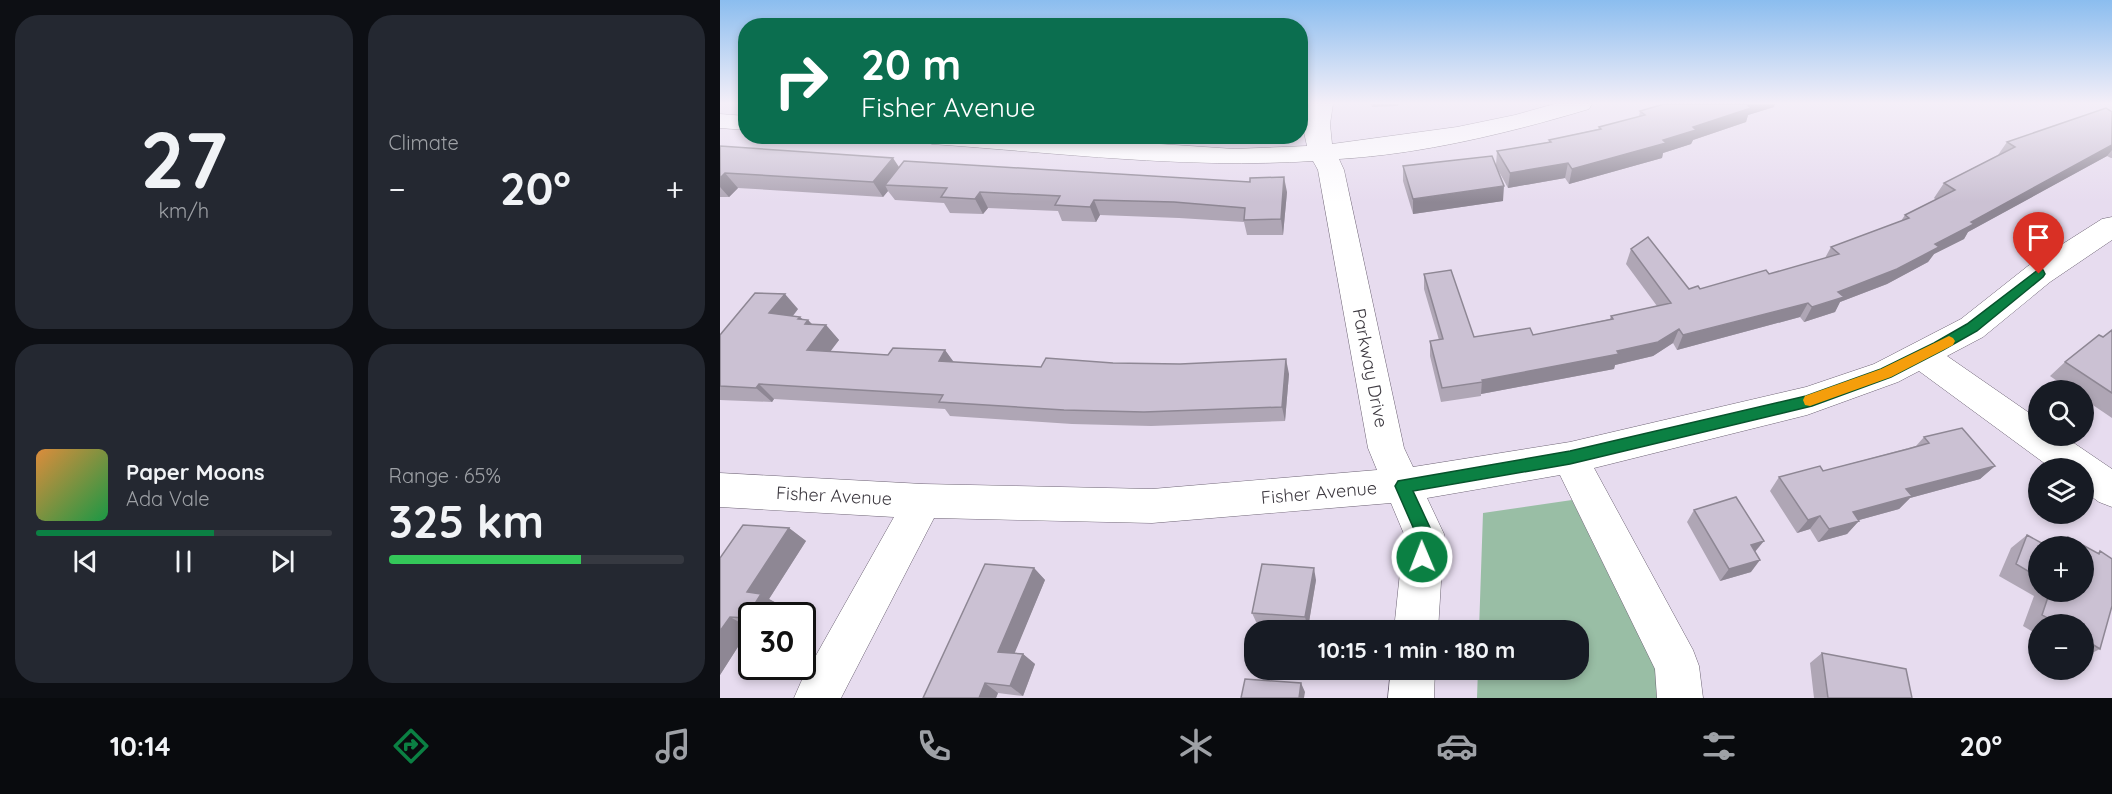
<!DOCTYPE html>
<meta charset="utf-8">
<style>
body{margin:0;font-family:Quicksand,sans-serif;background:#242831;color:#f1f3f6;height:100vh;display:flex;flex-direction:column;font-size:22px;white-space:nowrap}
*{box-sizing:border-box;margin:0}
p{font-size:20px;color:#9ea1a6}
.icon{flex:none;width:33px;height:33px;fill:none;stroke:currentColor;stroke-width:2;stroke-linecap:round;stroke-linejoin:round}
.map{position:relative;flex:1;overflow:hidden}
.details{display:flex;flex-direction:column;gap:15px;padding:15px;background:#0d0f14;width:720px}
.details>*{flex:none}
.top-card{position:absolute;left:18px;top:18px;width:570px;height:126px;border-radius:24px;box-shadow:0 3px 9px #0003;background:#0b6e4f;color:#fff;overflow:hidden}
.tools{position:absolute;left:1308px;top:380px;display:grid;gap:12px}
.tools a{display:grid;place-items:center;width:66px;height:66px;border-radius:50%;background:#171b24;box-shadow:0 3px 9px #0003;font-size:30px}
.speed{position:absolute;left:18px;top:602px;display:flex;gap:12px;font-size:30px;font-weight:700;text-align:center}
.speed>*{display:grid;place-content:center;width:78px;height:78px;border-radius:50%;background:#171b24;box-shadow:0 3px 9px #0003;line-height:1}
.speed .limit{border:3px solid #111;border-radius:9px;background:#fff;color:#111}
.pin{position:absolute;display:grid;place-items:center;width:51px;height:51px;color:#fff;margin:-62px -26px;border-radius:50% 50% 50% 0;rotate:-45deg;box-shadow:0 0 6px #0007}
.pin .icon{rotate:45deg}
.me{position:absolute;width:66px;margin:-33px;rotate:359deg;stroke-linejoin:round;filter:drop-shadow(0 0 4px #0008)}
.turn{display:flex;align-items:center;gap:21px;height:126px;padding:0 24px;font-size:27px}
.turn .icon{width:78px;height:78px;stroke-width:2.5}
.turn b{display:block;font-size:42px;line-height:51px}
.big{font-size:45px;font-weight:700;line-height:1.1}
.details .tile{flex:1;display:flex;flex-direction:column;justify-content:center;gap:9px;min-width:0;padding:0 21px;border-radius:24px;background:#242831}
.details .dial{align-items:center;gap:0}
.dial b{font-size:78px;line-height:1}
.song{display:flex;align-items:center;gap:18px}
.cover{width:72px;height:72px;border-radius:9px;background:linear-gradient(135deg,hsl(30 70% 55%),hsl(140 70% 35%))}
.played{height:6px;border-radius:3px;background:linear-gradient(90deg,#0b8043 60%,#363941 60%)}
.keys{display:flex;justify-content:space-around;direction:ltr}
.heat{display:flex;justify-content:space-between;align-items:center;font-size:33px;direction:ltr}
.charge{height:9px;border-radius:4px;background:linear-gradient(90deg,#34c759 65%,#363941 0)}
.details .tiles{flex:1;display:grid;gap:15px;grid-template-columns:repeat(2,1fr)}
.trip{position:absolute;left:524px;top:620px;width:345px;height:60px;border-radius:24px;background:#171b24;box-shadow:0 3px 9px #0003;font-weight:700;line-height:60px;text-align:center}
.menu{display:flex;height:96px;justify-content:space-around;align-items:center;background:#090b0e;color:#9ea1a6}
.menu .icon{width:42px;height:42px}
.menu .on{color:#0b8043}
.menu b{font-size:27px;color:#f1f3f6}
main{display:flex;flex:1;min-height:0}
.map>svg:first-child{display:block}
</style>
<main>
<section class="details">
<div class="tiles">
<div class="tile dial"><b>27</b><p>km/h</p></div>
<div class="tile"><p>Climate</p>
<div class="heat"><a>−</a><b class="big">20°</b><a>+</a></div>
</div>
<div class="tile">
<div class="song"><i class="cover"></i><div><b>Paper Moons</b><p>Ada Vale</p></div></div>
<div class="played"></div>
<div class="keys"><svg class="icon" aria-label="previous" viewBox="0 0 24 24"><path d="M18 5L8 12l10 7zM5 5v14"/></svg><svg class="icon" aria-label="pause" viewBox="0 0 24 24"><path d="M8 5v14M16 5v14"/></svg><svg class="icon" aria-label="next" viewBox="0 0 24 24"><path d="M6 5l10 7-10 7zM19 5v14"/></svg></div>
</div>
<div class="tile"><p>Range · 65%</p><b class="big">325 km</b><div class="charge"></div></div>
</div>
</section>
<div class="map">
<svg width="1392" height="698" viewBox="0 0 1392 698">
<rect width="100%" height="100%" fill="#e7dcef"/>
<path fill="#99bea5" d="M852,500L942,683L943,698H757L758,669H858V630H759L763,513Z"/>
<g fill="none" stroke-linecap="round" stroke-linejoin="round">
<g stroke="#6c6273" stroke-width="1">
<path id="minor" d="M589,104H613L610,124L612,144L737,127L795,115L834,104H872L869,109C789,133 702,154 619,159L624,170L684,448L693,467L850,442L1086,387L1154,364L1241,319L1308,266L1382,219L1392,217V240L1330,282L1263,337L1227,356L1318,419V435H1342L1392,469V507L1379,502L1364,491V468H1331L1199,371L1178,382L1087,415L874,468L973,650L979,666L983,698H937L935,669L840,475L707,498L724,534L718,630H674L684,534L671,503L432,523L214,518L121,698H74L81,682L174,517L0,507V473L203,484L432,489L657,470L648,448L598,170L593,161C466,169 339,153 212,144L203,141L200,136H321L514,149L587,146L584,132Z
M0,114L26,116V130L0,128Z
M671,669H715L714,698H668Z"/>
</g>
<use href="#minor" fill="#fff" fill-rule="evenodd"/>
</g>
<path fill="#afa6b5" d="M651,104H678V106L652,107Z
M1054,107L1028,115L1026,122L973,140L971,144L943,153L942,158L849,184L845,178L788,188L777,168L783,201L693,214L683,181V166L776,165L777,151L829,142V140L878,129L879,127L919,117L920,111Z
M1392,112V158H1391L1387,156L1248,232L1244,239L1214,254L1208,262L1167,284L1120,302L1115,312L1084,322L1080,317L957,350L953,343L933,356L895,365L894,369L761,394V396L721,402L710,356V341L719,340L704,289V274L754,337L813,335L890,319L891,316L937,306L906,264L911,249L969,289H980L1049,274L1105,258L1111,247L1181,221L1185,215L1216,200L1214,198L1224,183L1278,155L1287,142Z
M0,146L179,168L567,192L563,235H527L524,222L459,218L380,215L376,222L342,221L338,211L268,208L263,214L230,213L224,203L175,200L168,191L163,197L18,188L9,197H0Z
M78,309L73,316L83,320H88L92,324L106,325L119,340L110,351L168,355L225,350L233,362L321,367L393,363L569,374L565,421L431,426L352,424L230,416L225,409L54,399L52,402L0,400V335Z
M1392,330V418L1364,399V390H1350L1330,376L1345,362L1383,337Z
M1204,437L1275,466L1260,479L1190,498L1179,509L1139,520L1127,534L1098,542L1090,529L1077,533L1050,491L1059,477L1103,471L1196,446Z
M974,510L1031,572L1000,581L967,522Z
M69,528L86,541L49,599L60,605L32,615V628H30L0,675V558Z
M1307,535L1318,546V591H1364V546H1335L1348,537L1377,553L1380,551V649L1364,657V624H1318V635L1303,626L1314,596L1279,576L1291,548Z
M314,568L325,580L294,653L303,654L315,664L303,696L278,693L276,698H203Z
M596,580L588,628L537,624L532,613Z
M1102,653L1192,698H1094L1090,663Z"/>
<path fill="#8e8794" d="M1024,104H1055L1054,107L1028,115L1026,122L973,140L971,144L943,153L942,158L849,184L852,169L943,140Z
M1392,145V150L1387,156L1248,232L1244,239L1214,254L1208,262L1167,284L1120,302L1115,312L1084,322L1092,307L1118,292L1215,244L1251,222Z
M173,158L183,173L165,185L168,191L163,197L153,182Z
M848,163L845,178L788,188L790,173Z
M5,173L18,188L9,197L0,187V178Z
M564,177L567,192L563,235L561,219Z
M784,186L783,201L693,214V199Z
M260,192L268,208L263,214L255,199Z
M374,200L380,215L376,222L370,207Z
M65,294L78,309L63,328L49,313Z
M1088,303L1080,317L957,350L963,335Z
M80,317L86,322L88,320L100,333L106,325L119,340L101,364L87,350L78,319Z
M959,329L953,343L933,356L895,365L894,369L761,394L762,380L897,351Z
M225,350L236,365L219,361Z
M566,359L569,374L565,421L562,407Z
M39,384L54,399L52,402L36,388Z
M1275,466L1260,479L1190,498L1179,509L1121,525L1133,512L1186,489Z
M1100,516L1090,529L1077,533L1088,520Z
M1139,521L1127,534L1098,542L1109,529Z
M69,528L86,541L49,599L60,605L54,615H32V621L26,618L27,592Z
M1044,541L1034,553L1031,545Z
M1040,560L1031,572L1000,581L1009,569Z
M314,568L325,580L291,662L278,652Z
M594,568L596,580L588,628L585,617Z
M10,617L30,628L0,675V631Z
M303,654L315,664L303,696L290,686Z
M265,683L278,693L276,698H259Z
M581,683L585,692L584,698H579Z"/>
<path fill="#cbc1d3" stroke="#8e8794" stroke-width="1.5" d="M944,104H1026L1031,108L973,127L976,130L943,140L946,143L852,169L848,163L790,173L777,151L831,142L829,140L881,129L879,127L925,115L920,111Z
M1386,108L1392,112V145L1251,222L1254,224L1215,244L1219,247L1177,269L1118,292L1124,297L1092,307L1088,303L963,335L959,329L938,342L897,351L899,354L762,380L763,382L722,388L710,341L723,339L704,274L731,270L754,337L810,328L813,335L893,319L891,316L951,303L911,249L928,237L969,289L978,286L980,289L1046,270L1049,274L1119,254L1111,247L1189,218L1185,215L1235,190L1224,183L1295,147L1287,142Z
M0,146L173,158L153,182L5,173L0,178Z
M772,156L784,186L693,199L683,166Z
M184,161L530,182V178L564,177L561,219L524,220L525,208L454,202L374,200L370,207L335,205L340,196L260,192L255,199L221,197L227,188L165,185Z
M35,293L65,294L49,313L80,317L78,319L88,320L85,324L106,325L87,350L168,355L173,348L225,350L219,361L321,367L326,358L393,363L460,364L566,359L562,407L424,412L344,410L219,402L223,395L39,384L36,388L0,386V335Z
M1392,330V393L1345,362L1379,335L1383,337Z
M1242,428L1275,466L1186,489L1192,496L1133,512L1139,521L1109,529L1100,516L1088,520L1059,477L1100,466L1103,471L1188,449L1209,443L1204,437Z
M1016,497L1044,541L1031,545L1040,560L1009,569L974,510Z
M23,525L69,528L27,592L41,594L26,618L10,617L0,631V558Z
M1307,535L1327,546H1318V577L1296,564Z
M1348,537L1379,554L1380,551L1392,559V606L1380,649L1364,639V624H1338L1322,615L1330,591H1364V546H1345Z
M265,564L314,568L278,652L303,654L290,686L265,683L259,698H203Z
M542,564L594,568L585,617L532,613Z
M1102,653L1186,669L1192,698H1108Z
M525,679L581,683L579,698H521Z"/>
<linearGradient id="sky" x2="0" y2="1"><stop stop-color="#8bbdef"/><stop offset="0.51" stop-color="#f4eff8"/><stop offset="1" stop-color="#f4eff8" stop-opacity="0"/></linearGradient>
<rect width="1392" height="202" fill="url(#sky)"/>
<path fill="#0b8043" stroke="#07532c" stroke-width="1.5" d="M1319,269L1323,270L1325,274L1323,277L1257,331L1223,350L1171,377L1092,406L850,464L693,491L713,534L708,563L702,565L696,563L694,557L696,534L675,486L678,481L850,451L1086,396L1161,369L1214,343L1247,324Z"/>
<path fill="#f59e0b" d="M1229,336L1233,338L1235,341L1233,345L1171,377L1090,406L1085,405L1083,400L1085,396L1161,369Z"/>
<g text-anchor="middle" stroke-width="6" stroke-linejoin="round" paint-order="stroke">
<g font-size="18" fill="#3e3a41" stroke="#fff">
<text transform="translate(650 368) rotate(79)" y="6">Parkway Drive</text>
<text transform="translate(599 493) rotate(-5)" y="6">Fisher Avenue</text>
<text transform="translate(114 496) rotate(3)" y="6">Fisher Avenue</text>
</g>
</g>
</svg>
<div class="tools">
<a><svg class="icon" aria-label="search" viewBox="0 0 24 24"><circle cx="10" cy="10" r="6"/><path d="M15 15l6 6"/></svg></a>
<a><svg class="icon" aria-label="layers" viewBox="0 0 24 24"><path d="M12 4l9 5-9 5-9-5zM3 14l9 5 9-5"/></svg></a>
<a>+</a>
<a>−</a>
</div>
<div class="speed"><div class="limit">30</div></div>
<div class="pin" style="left:1319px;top:274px;background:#d93025"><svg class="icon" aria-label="arrive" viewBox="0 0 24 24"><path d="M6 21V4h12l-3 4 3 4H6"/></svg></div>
<svg class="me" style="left:702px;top:557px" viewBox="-20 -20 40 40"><circle r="17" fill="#0b8043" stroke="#fff" stroke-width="3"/><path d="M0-11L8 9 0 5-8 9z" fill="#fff"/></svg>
<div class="trip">10:15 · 1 min · 180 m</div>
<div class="top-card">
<div class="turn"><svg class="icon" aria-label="right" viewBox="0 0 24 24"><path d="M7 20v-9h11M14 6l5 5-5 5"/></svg><div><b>20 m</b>Fisher Avenue</div></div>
</div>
</div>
</main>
<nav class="menu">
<b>10:14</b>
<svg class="icon on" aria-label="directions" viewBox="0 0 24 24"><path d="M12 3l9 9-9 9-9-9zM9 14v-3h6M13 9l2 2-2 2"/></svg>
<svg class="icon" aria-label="music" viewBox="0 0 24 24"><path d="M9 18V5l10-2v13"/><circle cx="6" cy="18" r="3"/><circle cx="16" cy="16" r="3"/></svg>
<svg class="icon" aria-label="phone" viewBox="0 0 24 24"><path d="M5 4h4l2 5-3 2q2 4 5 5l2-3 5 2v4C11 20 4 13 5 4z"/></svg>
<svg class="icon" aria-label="climate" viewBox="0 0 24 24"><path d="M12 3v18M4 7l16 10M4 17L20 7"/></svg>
<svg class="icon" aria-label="car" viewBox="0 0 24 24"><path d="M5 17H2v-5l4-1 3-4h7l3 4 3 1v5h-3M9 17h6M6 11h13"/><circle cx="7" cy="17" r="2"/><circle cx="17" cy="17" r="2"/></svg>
<svg class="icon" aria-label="filters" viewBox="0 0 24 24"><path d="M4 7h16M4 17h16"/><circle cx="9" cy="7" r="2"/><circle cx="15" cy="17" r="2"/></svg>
<b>20°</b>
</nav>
